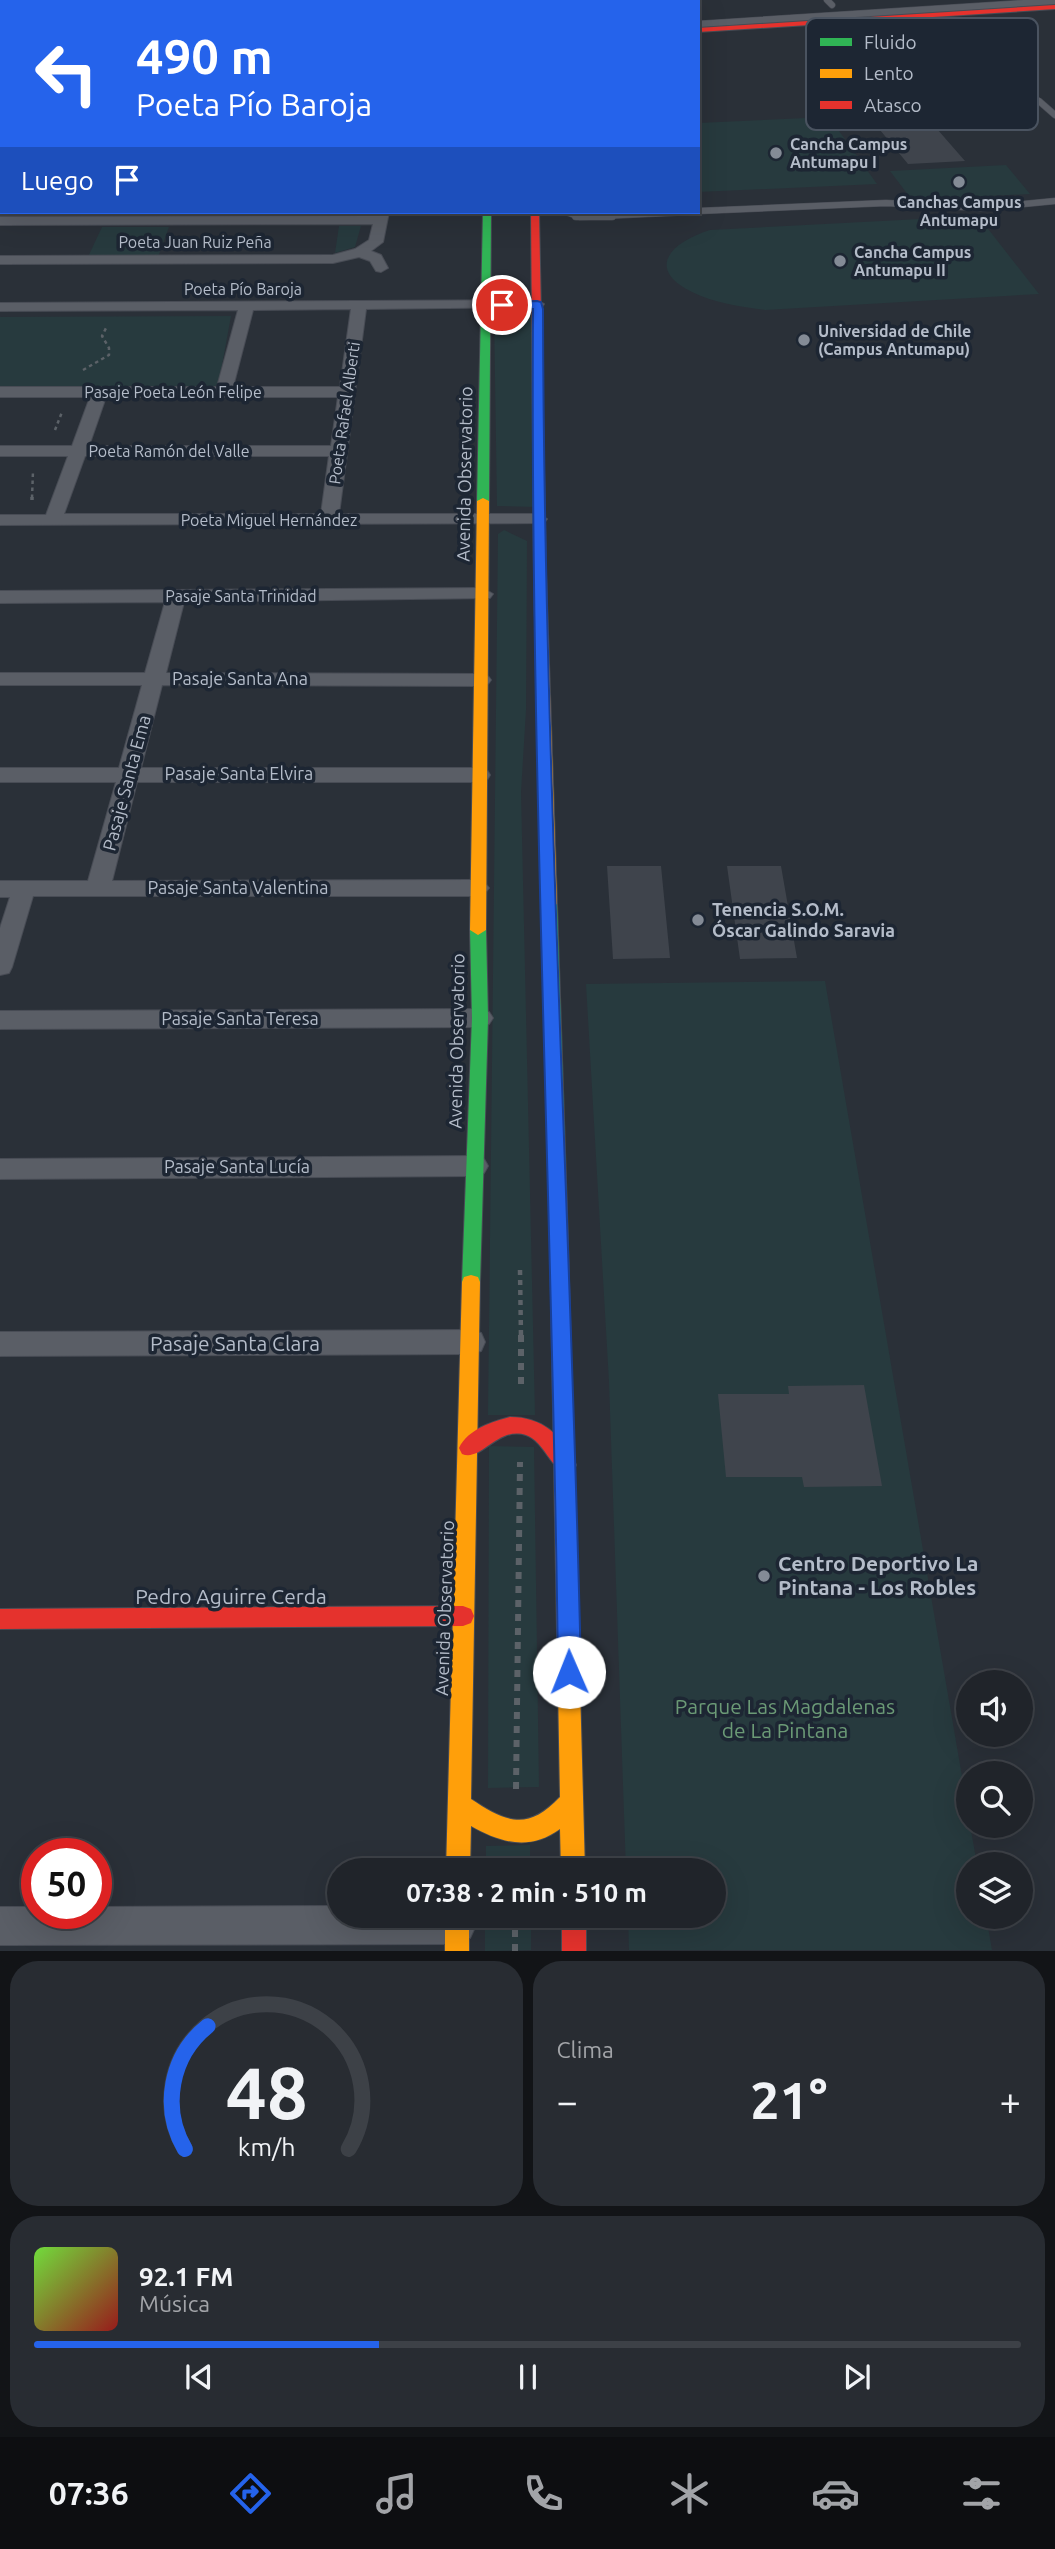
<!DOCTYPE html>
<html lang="es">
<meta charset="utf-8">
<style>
body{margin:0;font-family:Ubuntu,sans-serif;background:#282c32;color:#f1f3f6;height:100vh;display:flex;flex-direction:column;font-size:26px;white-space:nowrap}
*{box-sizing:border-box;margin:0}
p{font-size:23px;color:#a2a4a8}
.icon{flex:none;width:38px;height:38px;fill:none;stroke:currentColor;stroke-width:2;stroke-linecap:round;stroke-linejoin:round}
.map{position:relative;height:1951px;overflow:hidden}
.sheet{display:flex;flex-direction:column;gap:10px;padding:10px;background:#121417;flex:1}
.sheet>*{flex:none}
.hud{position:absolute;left:0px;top:0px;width:700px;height:214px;box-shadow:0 7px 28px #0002,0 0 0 2px #3d4147;background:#2563eb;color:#fff;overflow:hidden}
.buttons{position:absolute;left:956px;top:1670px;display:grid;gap:14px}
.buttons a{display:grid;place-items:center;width:77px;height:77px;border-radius:50%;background:#20242a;box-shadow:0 7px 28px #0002,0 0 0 2px #3d4147;font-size:35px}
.speed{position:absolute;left:21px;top:1838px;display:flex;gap:14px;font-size:35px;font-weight:700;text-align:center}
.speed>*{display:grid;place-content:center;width:91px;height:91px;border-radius:50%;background:#20242a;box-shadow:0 7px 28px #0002,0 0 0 2px #3d4147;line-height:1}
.speed .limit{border:10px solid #d22;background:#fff;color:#111}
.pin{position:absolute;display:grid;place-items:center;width:60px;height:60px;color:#fff;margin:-30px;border:4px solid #fff;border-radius:50%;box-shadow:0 2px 7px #0007}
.me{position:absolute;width:77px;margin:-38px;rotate:359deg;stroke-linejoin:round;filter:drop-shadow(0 0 5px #0008)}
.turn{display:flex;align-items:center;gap:24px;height:147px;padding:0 21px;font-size:32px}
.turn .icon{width:91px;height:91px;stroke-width:2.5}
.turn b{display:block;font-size:49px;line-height:60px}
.then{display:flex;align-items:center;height:66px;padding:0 21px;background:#0003;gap:14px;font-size:26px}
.big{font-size:52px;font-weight:700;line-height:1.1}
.sheet .widget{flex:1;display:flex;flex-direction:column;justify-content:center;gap:10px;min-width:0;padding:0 24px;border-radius:28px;background:#282c32}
.sheet .dial{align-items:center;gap:0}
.dial svg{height:182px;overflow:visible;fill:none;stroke:#3d4147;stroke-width:7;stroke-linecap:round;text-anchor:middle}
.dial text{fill:#f1f3f6;stroke:none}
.song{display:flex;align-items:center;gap:21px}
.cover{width:84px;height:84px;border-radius:10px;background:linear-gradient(135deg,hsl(100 70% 55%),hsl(0 70% 35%))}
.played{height:7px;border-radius:4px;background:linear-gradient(90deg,#2563eb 35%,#3d4147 35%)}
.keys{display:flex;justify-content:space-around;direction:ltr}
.heat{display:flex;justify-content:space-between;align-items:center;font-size:38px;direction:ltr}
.sheet .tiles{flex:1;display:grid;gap:10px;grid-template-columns:1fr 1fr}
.widget:last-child{grid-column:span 2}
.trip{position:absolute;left:327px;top:1858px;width:399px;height:70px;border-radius:35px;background:#20242a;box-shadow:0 7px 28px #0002,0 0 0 2px #3d4147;font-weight:700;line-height:70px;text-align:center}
.menu{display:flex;height:112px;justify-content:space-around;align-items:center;background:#0d0e11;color:#a2a4a8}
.menu .icon{width:49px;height:49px}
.menu .on{color:#2563eb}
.menu b{font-size:32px;color:#f1f3f6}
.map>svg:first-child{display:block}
</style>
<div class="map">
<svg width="1055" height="1951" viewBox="0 0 1055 1951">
<rect width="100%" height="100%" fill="#2a3038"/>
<path fill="#273a3e" d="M829,117L877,184L698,192V123Z
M1006,165L1030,194L912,200L890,171Z
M978,216L1039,294L765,310C743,307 721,304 701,296C646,274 663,245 710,230Z
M339,226H361L355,247L335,253Z
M102,227H169L158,257H88Z
M494,312H536L537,507L497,506Z
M231,316L218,387L0,388V317Z
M504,530L527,541L526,710L521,792L535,1415H488L498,534Z
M825,981L968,1811V1825H970L977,1864H968V1916H986L992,1950H629L628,1916H714V1871H626L609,1382L586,984Z
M489,1446L534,1447L539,1787L488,1788Z
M530,1845V1871H486V1846Z
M485,1916H531V1950L485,1951Z"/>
<path fill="#3f444c" d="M924,114L965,161L908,164L880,130L894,129L883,116Z
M607,866H661L670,958L613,959Z
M727,866H781L797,958L740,959Z
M864,1385L882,1486L804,1487L802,1477H726L718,1394H789L788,1386Z"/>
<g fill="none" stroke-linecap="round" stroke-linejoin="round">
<g stroke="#484c55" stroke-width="7">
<path id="lane-far1" d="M827,0L832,5
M698,24L1055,1
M908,85L1002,82L1039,101L1055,115
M698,211L886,203L982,208L1055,201
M566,212L580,217L688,212"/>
</g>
<g stroke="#484c55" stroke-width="9">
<path id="lane" d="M576,216H612"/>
</g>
<g stroke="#484c55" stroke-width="2">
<path id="street" d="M305,0H326L305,2Z
M375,0H385V2H375Z
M457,0H467V2H457Z
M0,16H2V22H0Z
M0,39H2V45H0Z
M0,119H2V127H0Z
M0,150H2V158H0Z
M0,182H2V190H0Z
M375,212H389L383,242L371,251L381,255L388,268L381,272L376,271L370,261L359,257L333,263L0,264V256L333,255L355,249L369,240L373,224L0,225V217L374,216Z
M537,300L544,304L542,307L366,309L339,514H538L547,519L544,523L0,525V515H46L68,456H0V446H72L90,397H0V387H217L238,310L0,311V303ZM351,309L340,387H233L253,310ZM106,397H338L331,446H89ZM85,456H329L321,514H64Z
M483,588L493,594L490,598L184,602L166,673L481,674L488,676L491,680L488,684L481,686L162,685L141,768H479L487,770L490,775L487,780L479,782H137L112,881L477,880L485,883L489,888L485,893L477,896H33L12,967L9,973L0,975V928L10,897H0V881H88L116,782H0V768H119L142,685H0V673H145L165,602L0,603V591Z
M480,1009L489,1012L493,1018L489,1024L480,1027L0,1029V1011Z
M474,1156L484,1159L488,1166L484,1173L474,1176L0,1179V1159Z
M470,1330L481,1333L485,1342L481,1351L470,1354L0,1356V1332Z
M340,1906V1916H472L476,1925L470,1938L457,1944L0,1945V1907H37V1913H96V1907Z"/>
</g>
<g stroke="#484c55" stroke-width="2">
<path id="fast" d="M0,69H2V73H0Z
M483,212H491L489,501L483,504L477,501Z
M549,899L557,904L568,1243L565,1248L559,1250L553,1248L550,1243L541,904Z
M478,925L486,930L488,1018L480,1282L478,1287L471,1289L464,1287L462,1282L472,1018L470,930Z"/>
</g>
<g stroke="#484c55" stroke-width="2">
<path id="slow" d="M483,498L489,501L486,930L478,935L470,930L477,501Z
M540,569L546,573L557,904L549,909L541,904L534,573Z
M559,1236L565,1238L568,1243L585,1871H561L560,1829C530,1851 501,1843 471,1826L470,1871H446L462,1282L464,1277L471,1275L478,1277L480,1282L471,1799C507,1823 528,1831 560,1797L550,1243L553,1238Z
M445,1916H469V1951H445Z"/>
</g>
<g stroke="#484c55" stroke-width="2">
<path id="jam" d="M483,0H489V2H483Z
M515,0H521V2H515Z
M1055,5V9L698,32V28Z
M531,212H539L546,573L540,577L534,573Z
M510,1417C543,1417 563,1436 576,1465L573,1471C553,1479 547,1442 526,1435C497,1426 482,1462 462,1454L459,1448C468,1429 492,1422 510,1417Z
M463,1606L471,1609L474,1616L471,1623L463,1626L0,1629V1609Z
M562,1916H586V1951H562Z"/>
</g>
<path stroke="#5c6268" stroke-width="2" stroke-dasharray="2.5 2.5" stroke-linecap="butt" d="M871,42H867L866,46L886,54L904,53L914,67
M886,42L914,41L931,47L924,52L904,53
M892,76L855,77L882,115L1003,104"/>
<path stroke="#5c6268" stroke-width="2.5" stroke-dasharray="3.5 3.5" stroke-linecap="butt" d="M83,370L109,355V348L102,336L107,326
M55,430L62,412
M32,498L33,471"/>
<path stroke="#5c6268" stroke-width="3.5" stroke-dasharray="4.5 4.5" stroke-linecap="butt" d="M32,500V497"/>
<path stroke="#5c6268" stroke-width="4.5" stroke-dasharray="5 5" stroke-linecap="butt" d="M520,1270L521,1337"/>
<path stroke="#5c6268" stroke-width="6" stroke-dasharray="7 7" stroke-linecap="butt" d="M521,1335V1390
M516,1789L520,1462
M515,1916V1951"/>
<use href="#lane-far1" stroke="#5a5e66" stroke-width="6"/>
<use href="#lane" stroke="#5a5e66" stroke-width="8"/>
<use href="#street" fill="#5a5e66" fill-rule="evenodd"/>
<use href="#fast" fill="#30b455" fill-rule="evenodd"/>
<use href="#slow" fill="#ff9f0a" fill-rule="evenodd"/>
<use href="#jam" fill="#e5322d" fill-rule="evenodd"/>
</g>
<path fill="#2563eb" stroke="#184099" stroke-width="2" d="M537,301L541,302L543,309C544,764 571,1218 581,1672L577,1679L569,1683L562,1679L558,1672C553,1218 530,763 533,309L502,308L497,305L502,302Z"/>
<g fill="#848b96" stroke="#1d2633" stroke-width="2.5">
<circle cx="776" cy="153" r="7"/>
<circle cx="959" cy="182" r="7"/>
<circle cx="840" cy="261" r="7"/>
<circle cx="804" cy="340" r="7"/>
<circle cx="698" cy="920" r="7"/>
<circle cx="764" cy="1576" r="7"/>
</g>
<g text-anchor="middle" stroke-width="7" stroke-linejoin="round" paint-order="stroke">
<g font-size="16" font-weight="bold" fill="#b4bcc9" stroke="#1d2633" text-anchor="start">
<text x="790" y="150">Cancha Campus<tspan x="790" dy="18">Antumapu I</tspan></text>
<text x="959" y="208" text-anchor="middle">Canchas Campus<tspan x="959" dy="18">Antumapu</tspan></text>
<text x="854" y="258">Cancha Campus<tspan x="854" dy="18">Antumapu II</tspan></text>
<text x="818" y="337">Universidad de Chile<tspan x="818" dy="18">(Campus Antumapu)</tspan></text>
</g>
<g font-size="16" fill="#b4bcc9" stroke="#1d2633">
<text x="195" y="248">Poeta Juan Ruiz Peña</text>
<text x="243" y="295">Poeta Pío Baroja</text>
<text x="173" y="398">Pasaje Poeta León Felipe</text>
<text transform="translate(344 413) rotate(-82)" y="6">Poeta Rafael Alberti</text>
<text x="169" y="457">Poeta Ramón del Valle</text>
<text x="269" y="526">Poeta Miguel Hernández</text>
<text x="241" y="602">Pasaje Santa Trinidad</text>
</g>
<g font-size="18" fill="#b4bcc9" stroke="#1d2633">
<text transform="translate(465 474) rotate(-89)" y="6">Avenida Observatorio</text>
<text x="240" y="685">Pasaje Santa Ana</text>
<text x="239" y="780">Pasaje Santa Elvira</text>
<text transform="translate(127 783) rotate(-75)" y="6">Pasaje Santa Ema</text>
<text x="238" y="894">Pasaje Santa Valentina</text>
<text x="240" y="1025">Pasaje Santa Teresa</text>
<text transform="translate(457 1041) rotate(-89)" y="6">Avenida Observatorio</text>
<text x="237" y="1173">Pasaje Santa Lucía</text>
<text transform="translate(445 1608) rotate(-88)" y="6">Avenida Observatorio</text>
</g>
<g font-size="18" font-weight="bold" fill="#b4bcc9" stroke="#1d2633" text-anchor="start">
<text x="712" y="916">Tenencia S.O.M.<tspan x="712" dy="21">Óscar Galindo Saravia</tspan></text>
</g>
<g font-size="21" fill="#b4bcc9" stroke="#1d2633">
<text x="235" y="1351">Pasaje Santa Clara</text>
<text x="231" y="1604">Pedro Aguirre Cerda</text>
</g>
<g font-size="21" font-weight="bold" fill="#b4bcc9" stroke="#1d2633" text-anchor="start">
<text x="778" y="1571">Centro Deportivo La<tspan x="778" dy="24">Pintana - Los Robles</tspan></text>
</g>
<g font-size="21" fill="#6b9a76" stroke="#1d2633">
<text x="785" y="1714">Parque Las Magdalenas<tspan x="785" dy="24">de La Pintana</tspan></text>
</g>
</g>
<rect x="806" y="18" width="232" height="112" rx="10" fill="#1d2633" stroke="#4a5360" stroke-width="2"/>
<rect x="820" y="38" width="32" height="8" fill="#30b455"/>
<rect x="820" y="69" width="32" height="9" fill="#ff9f0a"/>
<rect x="820" y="101" width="32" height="8" fill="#e5322d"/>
<g font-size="19" fill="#b4bcc9">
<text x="864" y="49">Fluido</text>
<text x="864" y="80">Lento</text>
<text x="864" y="112">Atasco</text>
</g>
</svg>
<div class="buttons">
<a><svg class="icon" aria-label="sound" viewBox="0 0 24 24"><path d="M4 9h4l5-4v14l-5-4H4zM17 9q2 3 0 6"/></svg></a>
<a><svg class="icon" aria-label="search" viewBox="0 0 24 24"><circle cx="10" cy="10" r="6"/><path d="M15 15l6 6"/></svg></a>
<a><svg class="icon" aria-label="layers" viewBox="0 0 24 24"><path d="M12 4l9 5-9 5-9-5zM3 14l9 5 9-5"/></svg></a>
</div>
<div class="speed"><div class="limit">50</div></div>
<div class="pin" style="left:502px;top:305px;background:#d93025"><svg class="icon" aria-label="arrive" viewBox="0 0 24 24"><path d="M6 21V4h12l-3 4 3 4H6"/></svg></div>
<svg class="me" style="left:569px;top:1672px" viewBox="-20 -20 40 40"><circle r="19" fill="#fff"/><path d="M0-13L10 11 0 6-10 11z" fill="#2563eb"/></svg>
<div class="trip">07:38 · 2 min · 510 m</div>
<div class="hud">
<div class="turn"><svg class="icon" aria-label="left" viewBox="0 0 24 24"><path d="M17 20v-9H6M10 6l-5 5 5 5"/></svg><div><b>490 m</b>Poeta Pío Baroja</div></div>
<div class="then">Luego<svg class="icon" aria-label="arrive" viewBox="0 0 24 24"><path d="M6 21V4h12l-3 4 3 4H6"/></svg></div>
</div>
</div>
<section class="sheet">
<div class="tiles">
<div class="widget dial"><svg viewBox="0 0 100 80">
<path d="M14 69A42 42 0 1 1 86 69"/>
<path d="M14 69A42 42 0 0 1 24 15" stroke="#2563eb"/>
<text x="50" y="56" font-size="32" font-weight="700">48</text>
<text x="50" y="72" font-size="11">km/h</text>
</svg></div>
<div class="widget"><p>Clima</p>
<div class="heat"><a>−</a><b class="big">21°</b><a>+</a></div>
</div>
<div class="widget">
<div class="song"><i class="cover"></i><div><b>92.1 FM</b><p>Música</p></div></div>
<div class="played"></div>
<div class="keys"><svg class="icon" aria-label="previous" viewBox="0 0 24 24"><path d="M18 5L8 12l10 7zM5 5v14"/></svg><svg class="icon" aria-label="pause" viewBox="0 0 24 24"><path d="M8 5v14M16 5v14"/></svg><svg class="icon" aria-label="next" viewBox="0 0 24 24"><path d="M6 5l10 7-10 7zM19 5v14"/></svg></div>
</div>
</div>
</section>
<nav class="menu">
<b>07:36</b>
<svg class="icon on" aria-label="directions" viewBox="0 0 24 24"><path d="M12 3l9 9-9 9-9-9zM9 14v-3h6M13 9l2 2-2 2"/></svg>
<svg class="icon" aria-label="music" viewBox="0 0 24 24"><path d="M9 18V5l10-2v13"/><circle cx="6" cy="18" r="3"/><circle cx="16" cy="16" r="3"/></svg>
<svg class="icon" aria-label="phone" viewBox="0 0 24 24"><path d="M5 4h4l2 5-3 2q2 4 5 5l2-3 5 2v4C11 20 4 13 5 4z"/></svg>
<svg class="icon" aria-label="climate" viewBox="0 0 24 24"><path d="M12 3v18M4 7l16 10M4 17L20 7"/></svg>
<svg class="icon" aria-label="car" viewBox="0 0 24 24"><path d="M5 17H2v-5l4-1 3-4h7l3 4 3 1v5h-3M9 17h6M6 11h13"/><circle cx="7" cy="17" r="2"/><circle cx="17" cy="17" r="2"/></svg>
<svg class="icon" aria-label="filters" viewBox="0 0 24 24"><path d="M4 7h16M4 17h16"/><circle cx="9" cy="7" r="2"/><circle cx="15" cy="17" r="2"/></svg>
</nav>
